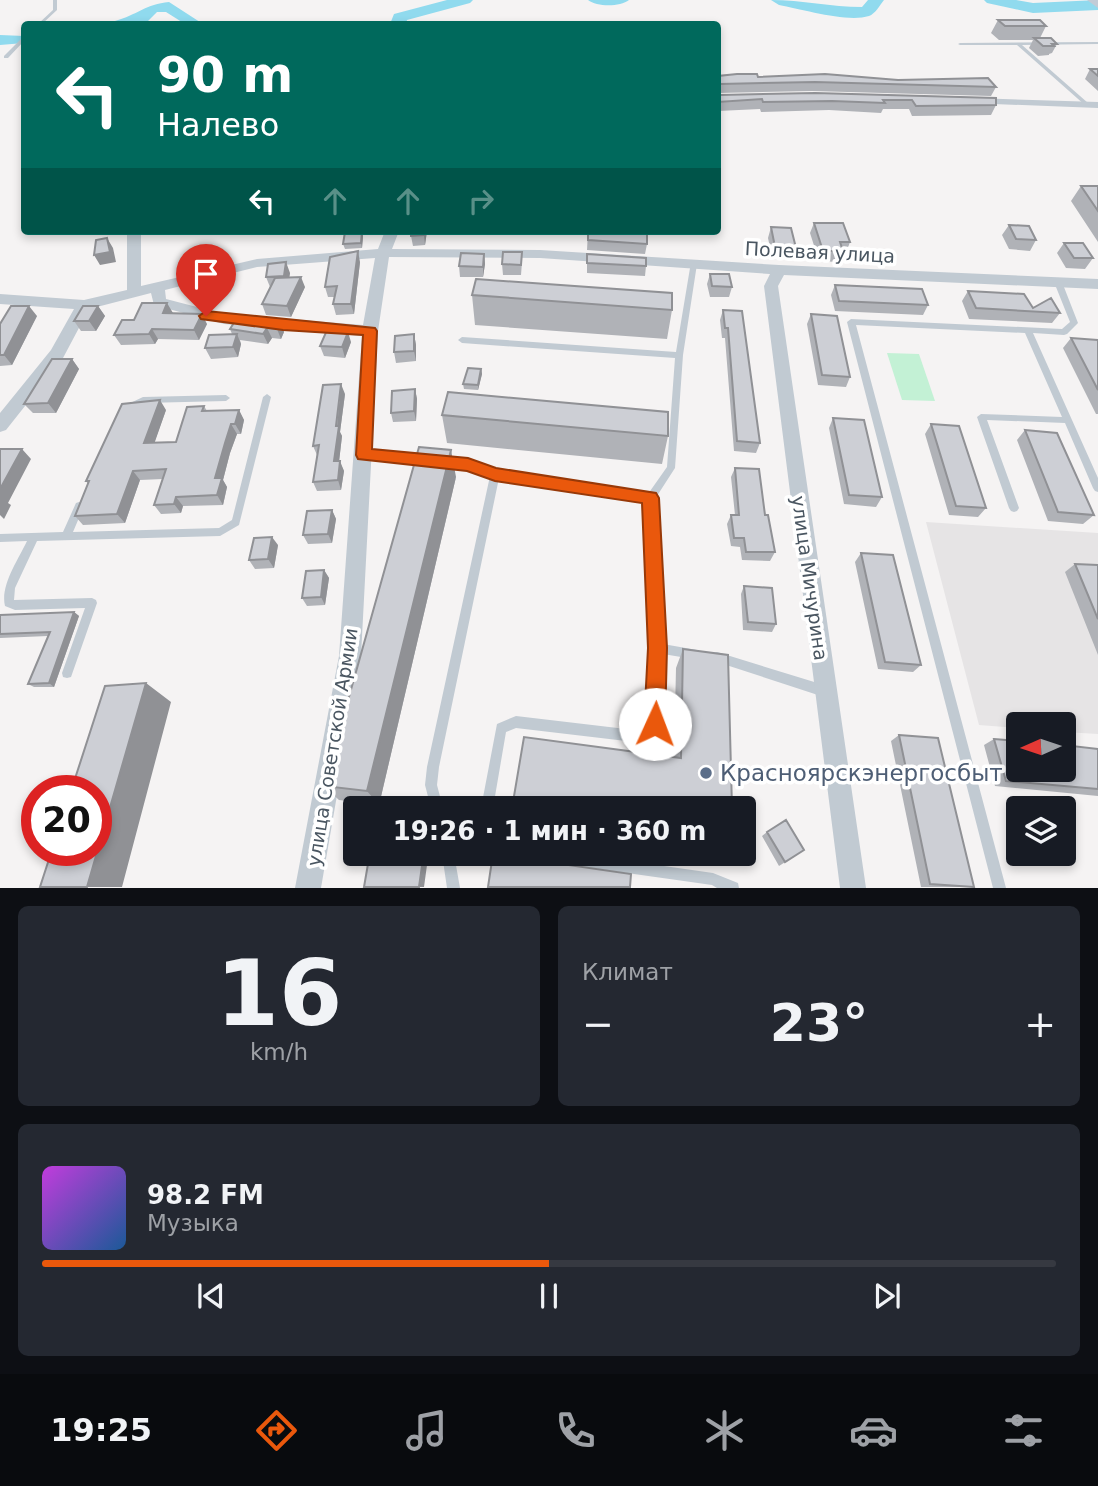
<!DOCTYPE html>
<html lang="ru">
<meta charset="utf-8">
<style>
body{margin:0;font-family:"DejaVu Sans",sans-serif;background:#242831;color:#f1f3f6;height:100vh;display:flex;flex-direction:column;font-size:26px;white-space:nowrap}
*{box-sizing:border-box;margin:0}
p{font-size:23px;color:#9ea1a6}
.icon{flex:none;width:38px;height:38px;fill:none;stroke:currentColor;stroke-width:2;stroke-linecap:round;stroke-linejoin:round}
.map{position:relative;height:888px;overflow:hidden}
.drawer{display:flex;flex-direction:column;gap:18px;padding:18px;background:#0d0f14;flex:1}
.drawer>*{flex:none}
.banner{position:absolute;left:21px;top:21px;width:700px;height:214px;border-radius:7px;box-shadow:0 4px 10px #0003;background:#00695c;color:#fff;overflow:hidden}
.needle{width:46px;rotate:267deg}
.buttons{position:absolute;left:1006px;top:712px;display:grid;gap:14px}
.buttons a{display:grid;place-items:center;width:70px;height:70px;border-radius:7px;background:#171b24;box-shadow:0 4px 10px #0003;font-size:35px}
.speed{position:absolute;left:21px;top:775px;display:flex;gap:14px;font-size:35px;font-weight:700;text-align:center}
.speed>*{display:grid;place-content:center;width:91px;height:91px;border-radius:50%;background:#171b24;box-shadow:0 4px 10px #0003;line-height:1}
.speed .limit{border:10px solid #d22;background:#fff;color:#111}
.pin{position:absolute;display:grid;place-items:center;width:60px;height:60px;color:#fff;margin:-72px -30px;border-radius:50% 50% 50% 0;rotate:-45deg;box-shadow:0 0 7px #0007}
.pin .icon{rotate:45deg}
.me{position:absolute;width:77px;margin:-38px;rotate:2deg;stroke-linejoin:round;filter:drop-shadow(0 0 5px #0008)}
.turn{display:flex;align-items:center;gap:24px;height:147px;padding:0 21px;font-size:32px}
.turn .icon{width:91px;height:91px;stroke-width:2.5}
.turn b{display:block;font-size:49px;line-height:60px}
.lanes{display:flex;align-items:center;height:66px;padding:0 21px;background:#0003;justify-content:center;gap:35px;direction:ltr}
.lanes .off{opacity:.35}
.big{font-size:52px;font-weight:600;line-height:1.1}
.drawer .card{flex:1;display:flex;flex-direction:column;justify-content:center;gap:10px;min-width:0;padding:0 24px;border-radius:10px;background:#242831}
.drawer .dial{align-items:center;gap:0}
.dial b{font-size:91px;line-height:1}
.song{display:flex;align-items:center;gap:21px}
.cover{width:84px;height:84px;border-radius:10px;background:linear-gradient(135deg,hsl(290 70% 55%),hsl(210 70% 35%))}
.played{height:7px;border-radius:4px;background:linear-gradient(90deg,#ea580c 50%,#363941 50%)}
.keys{display:flex;justify-content:space-around;direction:ltr}
.heat{display:flex;justify-content:space-between;align-items:center;font-size:38px;direction:ltr}
.drawer .tiles{flex:1;display:grid;gap:18px;grid-template-columns:1fr 1fr}
.card:last-child{grid-column:span 2}
.trip{position:absolute;left:343px;top:796px;width:413px;height:70px;border-radius:7px;background:#171b24;box-shadow:0 4px 10px #0003;font-weight:600;line-height:70px;text-align:center}
.menu{display:flex;height:112px;justify-content:space-around;align-items:center;background:#090b0e;color:#9ea1a6}
.menu .icon{width:49px;height:49px}
.menu .active{color:#ea580c}
.menu b{font-size:32px;color:#f1f3f6}
.map>svg:first-child{display:block}
</style>
<div class="map">
<svg width="1098" height="888" viewBox="0 0 1098 888">
<rect width="100%" height="100%" fill="#f5f3f3"/>
<path fill="#e6e4e5" d="M926,522L1098,533V734L1064,732V724H1018V728L979,725Z"/>
<path fill="#c3f1d5" d="M887,353L919,354L935,401L902,400Z"/>
<g fill="none" stroke-linecap="round" stroke-linejoin="round">
<path fill="#90daee" fill-rule="evenodd" d="M447,0H473L470,3L407,20L406,24H390L394,14Z
M588,0H629C620,7 597,7 588,0Z
M771,0C802,0 831,7 862,7L868,0H884C880,5 875,14 869,16C847,23 802,9 779,5Z
M984,0H1016L1033,3L1098,0V10L1033,13L987,3Z
M169,2L203,24H185L166,12H157L147,22L138,24H113L115,21C137,15 146,4 169,2Z
M0,35L24,36V43L0,45Z"/>
<path fill="#c1cad2" fill-rule="evenodd" d="M53,0H57V10L42,24H38L53,10Z
M22,38H24V41L8,58H4V56Z
M1098,42V44L1022,45L1088,103L1089,104L1086,106L1017,45H960L958,44L960,43Z
M691,262H695L697,264L683,355L675,468L655,499L663,644L697,650L698,654L697,658L693,659L663,654L661,724L654,738L643,743L516,728L506,732L493,808H481L497,724L516,716L643,731L646,730L649,723L653,648L646,501L499,478L439,767L437,785L443,808H431L425,785L427,767L490,476L468,469L442,466L439,465L438,462L439,459L442,458L468,461L495,470L648,494L667,467L675,358L462,343L458,340L462,337L676,352Z
M1055,280H1061L1062,282L1078,323L1067,334L1064,335L1033,333L1098,478V492L1095,491L1093,488L1065,423L987,420L1019,508L1017,511L1014,512L1011,511L1009,508L977,417L981,414L1062,417L1025,333L856,325L1006,888H993L847,322L851,319L1062,329L1070,322L1054,282Z
M267,394L271,397L239,525L220,536L37,541L15,588L14,600L92,598L96,600L97,603L71,677L67,678L63,677L62,673L85,608L15,610L5,606C0,586 18,560 27,541L0,542V534L63,532L76,503L79,502L82,503L84,506L73,532L219,528L232,520L263,397Z
M226,395L230,398L226,401L144,403L129,410L125,407L126,405L143,397Z
M364,451L425,457L428,458L429,461L428,464L425,465L364,459L361,457L360,455L361,453Z
M717,652L824,685L828,687L830,691L828,695L824,697L717,662L713,661L712,657L713,653Z
M442,854H454L460,888H447Z
M529,854H580L713,873L738,883L739,888H717L712,885L535,860L531,858Z"/>
<path fill="#c1cad2" fill-rule="evenodd" d="M973,98L1098,102V108L969,103L968,101Z
M127,231H141V286L257,259L378,249L385,231H399L392,249L540,250L779,265L1098,279V289L784,275L778,286L866,888H840L764,286L770,274L540,258L389,257L378,331L361,656L321,888H295L339,656L362,336L224,324L154,305L151,293L89,309L63,358L6,430L0,432V413L51,350L74,309L0,304V294L84,300L127,290ZM375,258L363,325L224,314L166,299L165,290L257,267Z"/>
<path fill="#c1cbd6" fill-rule="evenodd" d="M1087,0H1098V8Z"/>
</g>
<path fill="#b0b2b7" d="M998,20L1046,26L1040,38L1057,44L1052,53L1049,54V55L1038,56L1029,48L1033,40H999L991,33Z
M1090,69H1098V91L1085,79Z
M718,76L996,87L991,96L812,91L718,93L720,95L815,93L996,105L991,115L912,116L909,109H883L881,113L829,110L761,112L760,109L718,111Z
M1081,186H1098V242L1071,201Z
M814,223L850,242L846,253L843,252L839,262L819,261L810,233Z
M1009,225L1036,240L1030,251L1009,249L1002,235Z
M771,227L796,248L793,258L772,257L768,238Z
M427,231L425,245L413,246L411,236Z
M588,231L647,244L645,254L587,250Z
M363,236L362,248L345,249L343,244Z
M1064,243L1093,258L1085,269L1066,268L1057,253Z
M484,254L485,264L483,277H460L459,266Z
M587,254L646,266L645,276L587,273Z
M360,262L354,314L336,315L333,304L335,297H328L325,287Z
M522,262L521,275H503L502,264Z
M290,273L289,277L305,287L291,317L266,315L262,304L270,287L266,277Z
M710,274L732,287L729,297H710L707,284Z
M835,285L928,305L923,315L835,311L831,295Z
M968,291L1033,308L1060,313L1052,323L969,319L962,301Z
M472,295L672,310L667,339L475,325Z
M98,306L105,316L96,331H81L74,321Z
M723,310L760,443L756,453L734,451L725,338H722L720,320Z
M173,313L207,324L199,340L158,339L155,344L121,345L114,335L134,320Z
M811,314L850,377L846,387L818,385L807,324Z
M37,316L12,365L0,366V324Z
M280,322L284,332L281,339L272,338L268,344L240,340L241,344L238,357L211,359L205,348L232,334L230,329Z
M414,334L416,345V361L396,363L394,352Z
M1071,338L1098,340V414H1096L1063,348Z
M351,342L345,358L324,356L320,346Z
M72,359L79,369L56,413H33L24,404Z
M481,369L482,374L478,390L464,389L463,384Z
M415,389L417,399L416,421L393,422L391,413Z
M345,394L340,432L342,436L339,461L344,471L341,490L317,491L313,482L317,455L313,446Z
M204,406L207,411L239,410L244,420L241,434H237L230,453L223,480L227,487L223,505L183,506L181,513L161,514L154,505L163,479L140,480L125,523L83,525L75,516L88,484L86,481L166,410L154,443L176,442Z
M442,415L668,436L662,464L447,443Z
M833,418L882,497L876,507L844,504L829,428Z
M931,424L986,508L978,517L949,515L925,434Z
M1025,430L1094,515L1083,524L1048,521L1017,440Z
M735,468L765,515L775,552L770,561L742,560L740,547L731,546L727,524L731,515H735L731,477Z
M456,477L379,805L339,800L324,786Z
M332,510L336,519L332,543L308,544L303,535Z
M278,545L274,568L255,569L249,560Z
M861,553L921,665L913,672L878,669L855,562Z
M1075,564L1098,565V655L1065,572Z
M324,570L329,578L325,605L307,606L302,598Z
M744,586L776,624L772,632L743,630L741,594Z
M74,612L79,616L54,687H34L28,684L48,636L0,638V615Z
M683,649L732,808L674,757L676,668Z
M899,735L974,887H921L891,741Z
M994,739L1098,749V796L995,786L984,745Z
M767,832L804,850L779,866L762,836Z
M641,854H695L689,861Z"/>
<path fill="#909195" d="M362,231L363,236L362,248L361,243Z
M424,231H427L425,245L424,235Z
M107,238L113,248L116,262L100,265L94,255Z
M358,251L360,262L354,314L351,304Z
M484,254L485,264L483,277V267Z
M286,262L290,273L288,286L284,276Z
M301,277L305,287L291,317L287,306Z
M167,303L173,313H163Z
M29,306L37,316L12,365L4,355Z
M98,306L105,316L96,331L89,321Z
M202,314L207,324L199,340L194,330Z
M280,322L284,332L281,339L277,329Z
M267,328L272,338L268,344L263,334Z
M152,329L158,339L155,344L149,334Z
M348,332L351,342L345,358L342,347Z
M237,334L241,344L238,357L233,347Z
M414,334L416,345V361L414,351Z
M72,359L79,369L56,413L48,403Z
M481,369L482,374L478,390V385Z
M341,384L345,394L340,432L342,436L338,471L334,461Z
M415,389L417,399L416,421L414,411Z
M160,400L166,410L151,453L144,443Z
M239,410L244,420L241,434L235,424Z
M231,424L237,434L230,453L223,480L227,487L223,505L217,495L215,478L225,443Z
M22,449L31,459L8,503L11,505L4,519L0,515V489Z
M451,450L456,477L379,805L367,791Z
M340,461L344,471L341,490L338,480Z
M133,471L140,480L125,523L117,514Z
M176,497L183,506L181,513L174,504Z
M332,510L336,519L332,543L328,534Z
M272,537L278,545L274,568L268,559Z
M324,570L329,578L325,605L321,597Z
M74,612L79,616L54,687L49,683Z
M146,683L171,702L122,887H87Z
M423,859L427,865L424,887H419Z"/>
<path fill="#cdcfd5" stroke="#909195" stroke-width="2" d="M998,20H1040L1046,26H1005Z
M1034,38H1051L1057,44H1052L1054,46H1043Z
M1090,69H1098V76Z
M737,74H757L758,77L825,74L898,80L988,78L996,87L815,82L720,84L718,91V76Z
M718,93L720,95L815,93L996,98V105L916,106L912,100H883L885,103L832,101L763,102L762,99L718,102Z
M1081,186H1098V211Z
M814,223H843L850,242H840L843,251H823Z
M1009,225L1029,226L1036,240L1016,239Z
M771,227L791,228L796,248L775,247Z
M362,231L361,243L343,244L345,232Z
M411,231H424V235L411,236Z
M588,231H647V244L588,240Z
M107,238L110,252L94,255L96,240Z
M1064,243H1083L1093,258H1074Z
M358,251L351,304H333L337,286L325,287L330,257Z
M503,252H522L521,265L502,264Z
M461,253L484,254L483,267L459,266Z
M587,254L646,258V266L587,263Z
M286,262L284,276L266,277L268,264Z
M710,274H729L732,287L712,286Z
M301,277L287,306L262,304L275,278Z
M476,279L672,293V310L472,295Z
M835,285L922,289L928,305L839,301Z
M968,291L1024,294L1033,308L1051,298L1060,313L976,308Z
M142,303H167L163,313L202,314L194,330L152,329L149,334L114,335L122,320H134Z
M11,306H29L4,355H0V324Z
M83,306H98L89,321H74Z
M723,310L742,311L760,443L737,441L728,328H725Z
M811,314L837,316L850,377L822,375Z
M237,318L280,322L277,329L267,328L263,334L230,329Z
M327,330L348,332L342,347L320,346Z
M237,334L233,347L205,348L209,335Z
M414,334V351L394,352L395,336Z
M1071,338L1098,340V390Z
M52,359H72L48,403L24,404Z
M468,368L481,369L478,385L463,384Z
M341,384L336,426H339L334,461H340L338,480L313,482L319,445L313,446L323,385Z
M415,389L414,411L391,413L392,391Z
M448,392L668,412V436L442,415Z
M160,400L144,443L176,442L187,407L204,406L202,411L239,410L235,424H231L225,443L215,478H222L217,495L176,497L174,504L154,505L166,469L133,471L117,514L75,516L89,481H86L122,404Z
M833,418L864,420L882,497L849,495Z
M931,424L959,426L986,508L956,506Z
M1025,430L1057,433L1094,515L1058,512Z
M419,447L451,450L367,791L324,786Z
M0,449H22L0,489Z
M735,468L759,469L765,515H768L775,552H746L744,538H734L731,515H739Z
M332,510L328,534L303,535L307,511Z
M272,537L268,559L249,560L254,538Z
M861,553L893,555L921,665L885,662Z
M1075,564L1098,565V619Z
M324,570L321,597L302,598L306,571Z
M744,586L772,588L776,624L748,622Z
M74,612L49,683L28,684L50,632L0,634V615Z
M683,649L728,655L732,808H512L524,737L681,758Z
M146,683L87,887H40L52,850H96V791H71L105,686Z
M899,735L938,738L974,887L930,884Z
M994,739L1018,741V770H1064V745L1098,749V789L1006,781Z
M786,820L804,850L785,862L767,832Z
M493,854L631,874L630,887H488Z
M369,858L423,859L419,887H364Z"/>
<path fill="#ea580c" stroke="#983908" stroke-width="2" d="M206,311L375,328L377,331L372,449L468,458L496,468L656,493L659,498L667,648L665,724L662,732L655,735L647,732L644,724L648,648L642,503L495,481L467,471L358,459L356,455L363,335L283,330L201,319L199,316Z"/>
<circle fill="#5c6f8a" stroke="#fff" stroke-width="2.5" cx="706" cy="773" r="7"/>
<g text-anchor="middle" stroke-width="7" stroke-linejoin="round" paint-order="stroke">
<g font-size="19" fill="#4a5661" stroke="#fff">
<text transform="translate(820 252) rotate(3)" y="7">Полевая улица</text>
<text transform="translate(810 578) rotate(82)" y="7">улица Мичурина</text>
<text transform="translate(332 747) rotate(-81)" y="7">улица Советской Армии</text>
</g>
<g font-size="23" fill="#4e5e75" stroke="#fff" text-anchor="start">
<text x="720" y="781">Красноярскэнергосбыт</text>
</g>
</g>
</svg>
<div class="buttons">
<a><svg class="needle" viewBox="-14 -14 28 28"><path d="M0-13l5 13h-10z" fill="#e53935"/><path d="M0 13l5-13h-10z" fill="#9ea1a6"/></svg></a>
<a><svg class="icon" aria-label="layers" viewBox="0 0 24 24"><path d="M12 4l9 5-9 5-9-5zM3 14l9 5 9-5"/></svg></a>
</div>
<div class="speed"><div class="limit">20</div></div>
<div class="pin" style="left:206px;top:316px;background:#d93025"><svg class="icon" aria-label="arrive" viewBox="0 0 24 24"><path d="M6 21V4h12l-3 4 3 4H6"/></svg></div>
<svg class="me" style="left:655px;top:724px" viewBox="-20 -20 40 40"><circle r="19" fill="#fff"/><path d="M0-13L10 11 0 6-10 11z" fill="#ea580c"/></svg>
<div class="trip">19:26 · 1 мин · 360 m</div>
<div class="banner">
<div class="turn"><svg class="icon" aria-label="left" viewBox="0 0 24 24"><path d="M17 20v-9H6M10 6l-5 5 5 5"/></svg><div><b>90 m</b>Налево</div></div>
<div class="lanes"><svg class="icon" aria-label="left" viewBox="0 0 24 24"><path d="M17 20v-9H6M10 6l-5 5 5 5"/></svg><svg class="icon off" aria-label="ahead" viewBox="0 0 24 24"><path d="M12 20V5M6 11l6-6 6 6"/></svg><svg class="icon off" aria-label="ahead" viewBox="0 0 24 24"><path d="M12 20V5M6 11l6-6 6 6"/></svg><svg class="icon off" aria-label="right" viewBox="0 0 24 24"><path d="M7 20v-9h11M14 6l5 5-5 5"/></svg></div>
</div>
</div>
<section class="drawer">
<div class="tiles">
<div class="card dial"><b>16</b><p>km/h</p></div>
<div class="card"><p>Климат</p>
<div class="heat"><a>−</a><b class="big">23°</b><a>+</a></div>
</div>
<div class="card">
<div class="song"><i class="cover"></i><div><b>98.2 FM</b><p>Музыка</p></div></div>
<div class="played"></div>
<div class="keys"><svg class="icon" aria-label="previous" viewBox="0 0 24 24"><path d="M18 5L8 12l10 7zM5 5v14"/></svg><svg class="icon" aria-label="pause" viewBox="0 0 24 24"><path d="M8 5v14M16 5v14"/></svg><svg class="icon" aria-label="next" viewBox="0 0 24 24"><path d="M6 5l10 7-10 7zM19 5v14"/></svg></div>
</div>
</div>
</section>
<nav class="menu">
<b>19:25</b>
<svg class="icon active" aria-label="directions" viewBox="0 0 24 24"><path d="M12 3l9 9-9 9-9-9zM9 14v-3h6M13 9l2 2-2 2"/></svg>
<svg class="icon" aria-label="music" viewBox="0 0 24 24"><path d="M9 18V5l10-2v13"/><circle cx="6" cy="18" r="3"/><circle cx="16" cy="16" r="3"/></svg>
<svg class="icon" aria-label="phone" viewBox="0 0 24 24"><path d="M5 4h4l2 5-3 2q2 4 5 5l2-3 5 2v4C11 20 4 13 5 4z"/></svg>
<svg class="icon" aria-label="climate" viewBox="0 0 24 24"><path d="M12 3v18M4 7l16 10M4 17L20 7"/></svg>
<svg class="icon" aria-label="car" viewBox="0 0 24 24"><path d="M5 17H2v-5l4-1 3-4h7l3 4 3 1v5h-3M9 17h6M6 11h13"/><circle cx="7" cy="17" r="2"/><circle cx="17" cy="17" r="2"/></svg>
<svg class="icon" aria-label="filters" viewBox="0 0 24 24"><path d="M4 7h16M4 17h16"/><circle cx="9" cy="7" r="2"/><circle cx="15" cy="17" r="2"/></svg>
</nav>
